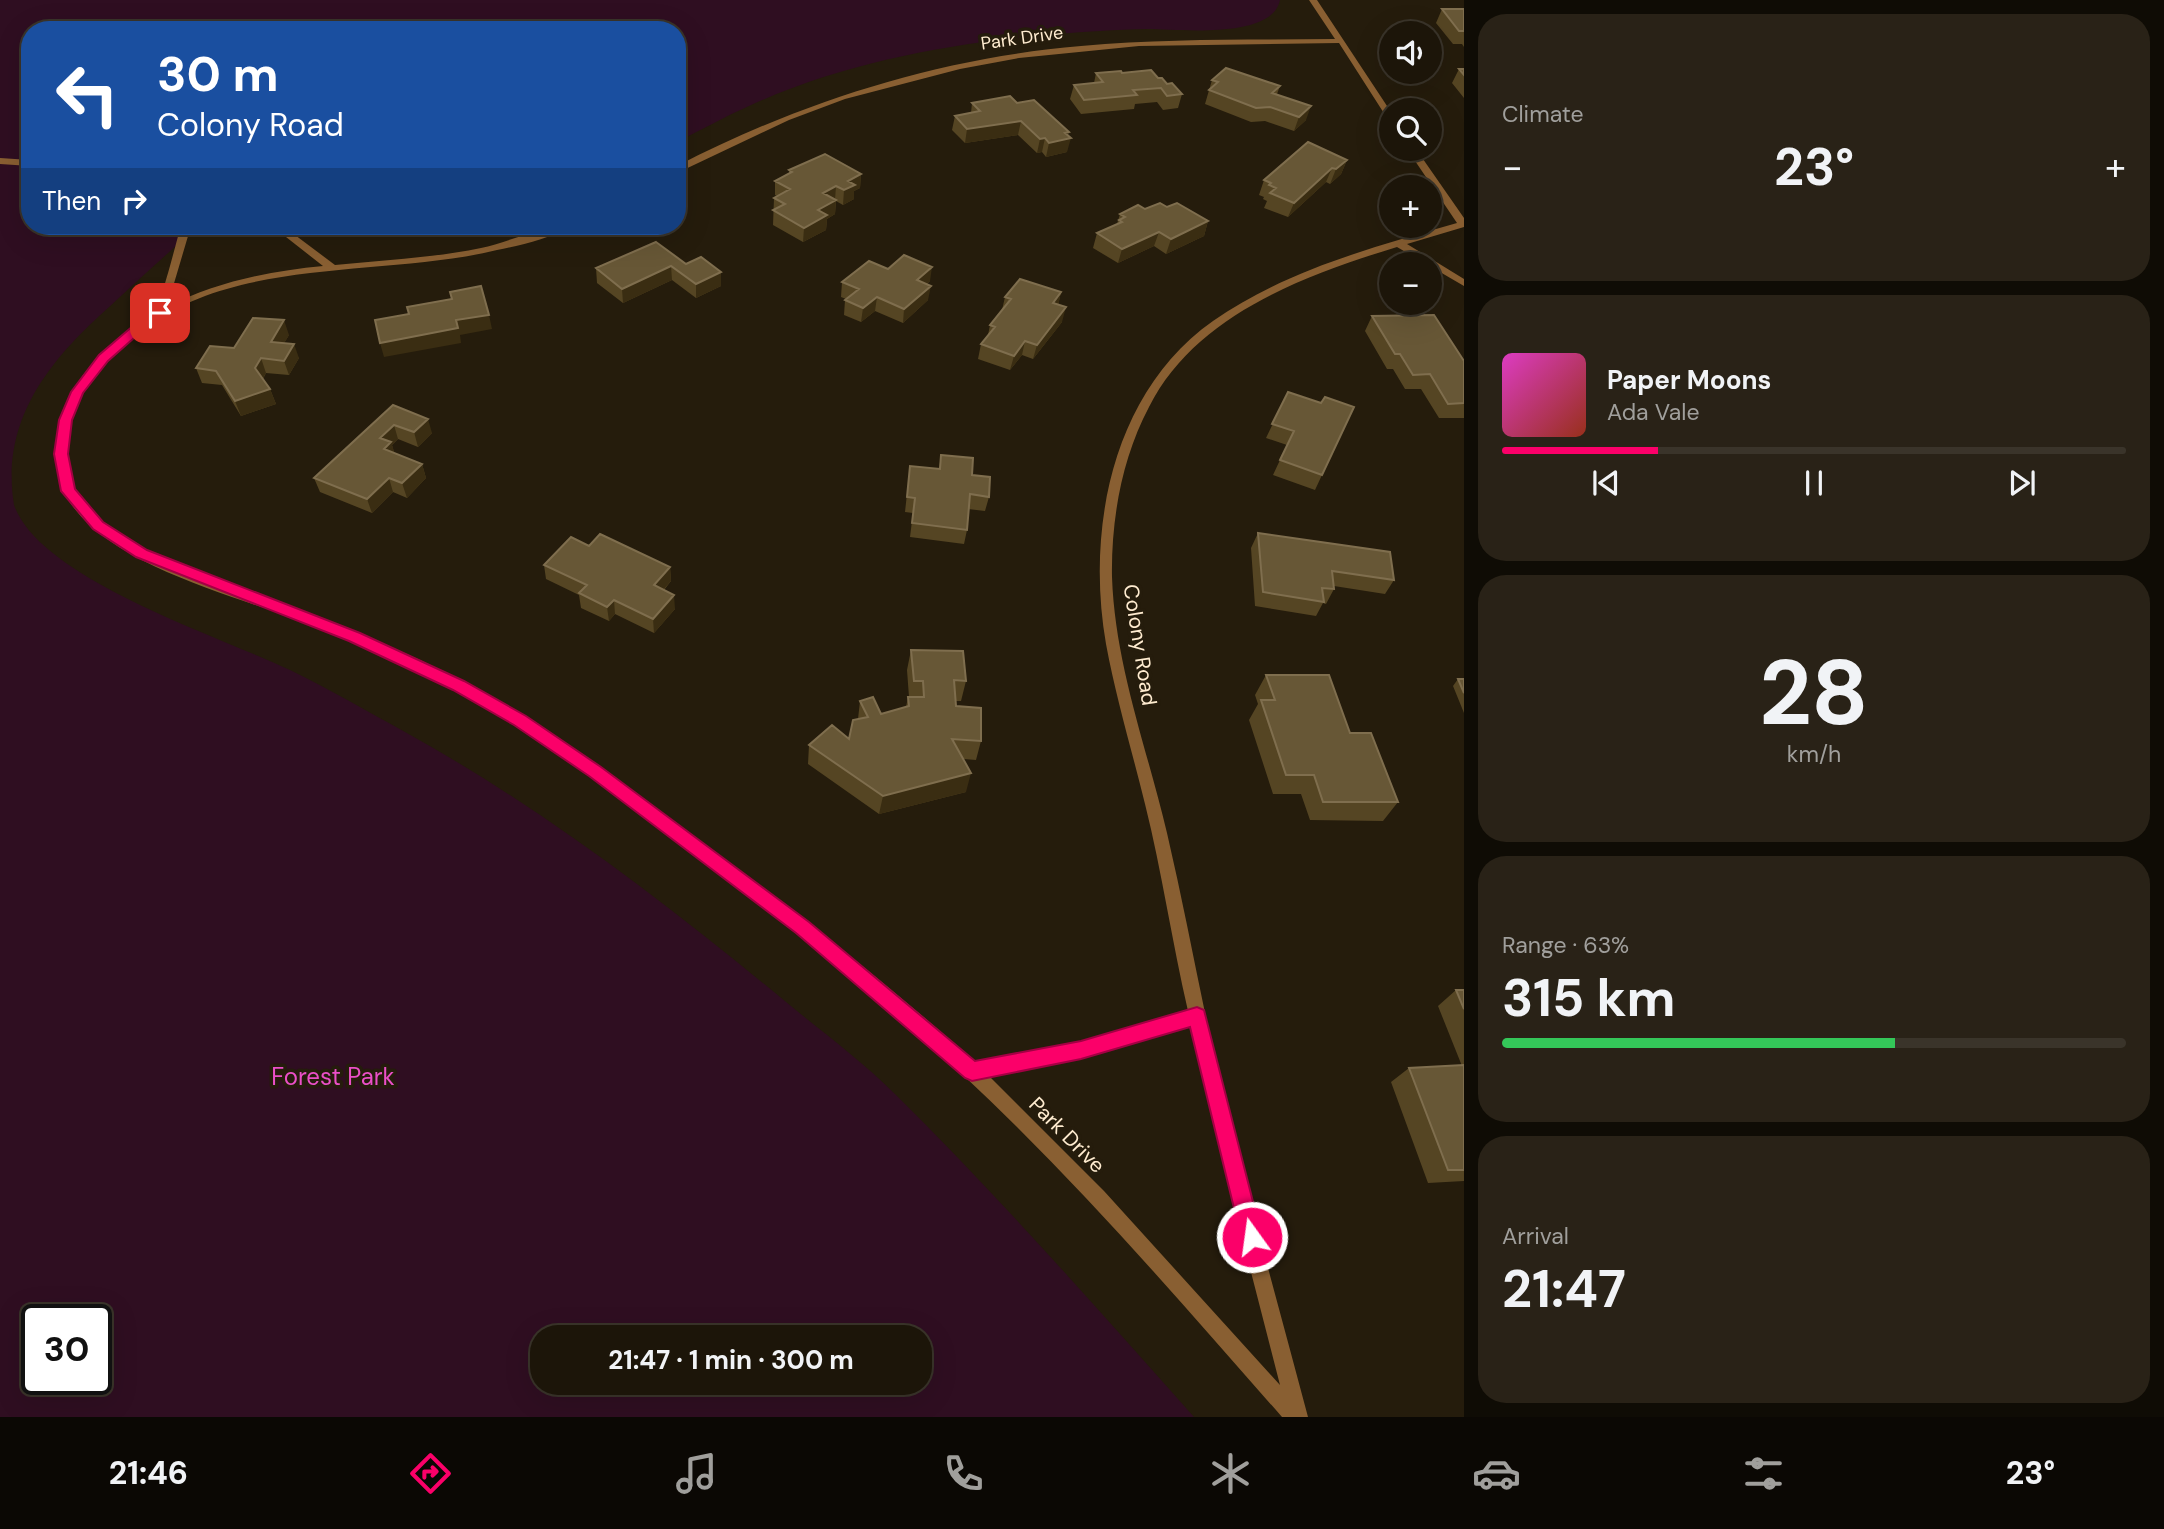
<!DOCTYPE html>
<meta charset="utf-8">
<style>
body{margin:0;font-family:"DM Sans",sans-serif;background:#292217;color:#f1f3f6;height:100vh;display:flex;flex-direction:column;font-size:26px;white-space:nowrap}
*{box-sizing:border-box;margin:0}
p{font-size:23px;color:#a09f9c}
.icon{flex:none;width:38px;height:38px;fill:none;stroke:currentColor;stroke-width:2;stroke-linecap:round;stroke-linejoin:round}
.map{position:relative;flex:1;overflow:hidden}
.sheet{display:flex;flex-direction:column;gap:14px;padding:14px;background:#0f0c05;width:700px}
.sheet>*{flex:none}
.guide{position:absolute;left:21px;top:21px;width:665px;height:214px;border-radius:28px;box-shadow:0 7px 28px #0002,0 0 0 2px #3a342a;background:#1a4fa0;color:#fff;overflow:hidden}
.fabs{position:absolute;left:1379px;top:21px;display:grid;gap:14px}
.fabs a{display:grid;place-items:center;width:63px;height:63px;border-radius:50%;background:#1c1509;box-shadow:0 7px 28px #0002,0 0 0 2px #3a342a;font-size:35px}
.speed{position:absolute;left:21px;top:1304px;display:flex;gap:14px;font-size:35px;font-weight:700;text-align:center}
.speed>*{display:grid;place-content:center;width:91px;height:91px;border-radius:50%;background:#1c1509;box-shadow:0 7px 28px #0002,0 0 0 2px #3a342a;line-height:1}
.speed .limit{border:4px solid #111;border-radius:10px;background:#fff;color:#111}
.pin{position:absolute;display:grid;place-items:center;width:60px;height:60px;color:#fff;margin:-30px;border-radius:14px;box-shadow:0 4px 10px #0006}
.me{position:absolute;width:77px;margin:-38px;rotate:346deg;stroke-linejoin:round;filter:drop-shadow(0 0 5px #0008)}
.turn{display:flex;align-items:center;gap:24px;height:147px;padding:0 21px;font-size:32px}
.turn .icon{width:91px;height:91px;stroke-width:2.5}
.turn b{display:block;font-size:49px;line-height:60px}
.then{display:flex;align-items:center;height:66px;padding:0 21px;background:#0003;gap:14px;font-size:26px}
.big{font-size:52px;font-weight:700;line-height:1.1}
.sheet .tile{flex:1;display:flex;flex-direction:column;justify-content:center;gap:10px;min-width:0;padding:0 24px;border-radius:28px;background:#292217}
.sheet .dial{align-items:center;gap:0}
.dial b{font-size:91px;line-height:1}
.song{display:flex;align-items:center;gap:21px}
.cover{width:84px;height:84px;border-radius:10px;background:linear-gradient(135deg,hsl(310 70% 55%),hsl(10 70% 35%))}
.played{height:7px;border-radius:4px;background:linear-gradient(90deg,#fb0069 25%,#3a342a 25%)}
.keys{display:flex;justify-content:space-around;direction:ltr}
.heat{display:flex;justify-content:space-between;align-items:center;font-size:38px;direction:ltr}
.charge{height:10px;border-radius:5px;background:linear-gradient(90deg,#34c759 63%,#3a342a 0)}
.trip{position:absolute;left:530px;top:1325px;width:402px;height:70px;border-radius:28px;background:#1c1509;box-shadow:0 7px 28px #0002,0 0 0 2px #3a342a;font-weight:700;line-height:70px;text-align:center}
.menu{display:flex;height:112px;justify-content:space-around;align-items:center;background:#0b0804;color:#a09f9c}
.menu .icon{width:49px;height:49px}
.menu .active{color:#fb0069}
.menu b{font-size:32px;color:#f1f3f6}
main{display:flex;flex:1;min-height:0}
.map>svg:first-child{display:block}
</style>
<main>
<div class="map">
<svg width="1464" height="1417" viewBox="0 0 1464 1417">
<rect width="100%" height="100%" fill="#251c0c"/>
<path fill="#2f0e21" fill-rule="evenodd" d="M0,0H1280C1272,40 1178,29 1148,29C1132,29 1116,30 1100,31C981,38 858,56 749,106C724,117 701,130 677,142V30H30V226H198C168,253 138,280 108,308C51,359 0,419 14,505C40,579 219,636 290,670C329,689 367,711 405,732C539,806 662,900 780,997C818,1029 860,1059 895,1094C999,1197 1097,1308 1194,1417H0ZM37,1320H96V1379H37ZM542,1337H920V1382H542Z"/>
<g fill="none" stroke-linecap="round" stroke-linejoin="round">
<path fill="#895f32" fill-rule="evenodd" d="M1309,0H1317L1391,112V121L1387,118L1339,43L1139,46L1019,58L960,69L845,99L789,120L677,173V166C803,101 939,58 1081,46C1166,38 1250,40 1335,39Z
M1407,149H1416L1464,218V227L1407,244L1464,279V286L1397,247C1305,275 1195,315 1149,407C1122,458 1111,519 1112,577C1115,665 1147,748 1167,833C1185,910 1199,988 1216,1064C1244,1183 1277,1300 1308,1417H1282C1179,1300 1077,1181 963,1075C879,996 787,926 695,856C621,799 547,742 465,696C413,667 359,643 304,622C234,595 97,563 63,490C41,439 70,382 108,347C119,337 132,327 145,319C147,317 151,316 153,314C161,305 176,242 181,226H191L167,307C215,282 270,271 323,266L272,226H283L335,265C383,260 433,258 481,248C508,242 543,226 570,226C550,239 521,245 497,250C388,277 242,257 148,326C107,357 68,395 68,451C68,467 71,486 81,500C122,561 249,590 317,616C373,638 428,662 481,691C563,738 638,796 714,852C804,919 892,987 975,1062L1081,1042L1188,1011C1172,942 1162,872 1145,804C1132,751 1116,698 1106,644C1086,529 1112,392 1213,321C1286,270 1374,247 1457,223ZM1191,1026L1224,1167L1280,1385L1104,1191L989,1076L1081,1058Z
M0,158L30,160V166L0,164Z"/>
</g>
<path fill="#554523" d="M1442,9H1464V47L1462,44H1453L1436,23Z
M1459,69H1464V98L1452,83Z
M1096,73H1122L1158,78L1182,94L1178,108L1163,110L1157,102L1135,104L1134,109L1081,114L1070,99L1074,85L1094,83Z
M1212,80L1280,86L1277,94L1306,120L1294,131L1265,121L1251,122L1205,104Z
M972,103H1017L1068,136L1067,152L1046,157L1042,152L1037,153L1018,135L965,143L952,130L955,116L971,113Z
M1347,160L1341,174L1330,184L1326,182L1288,217L1264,208L1267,201L1263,199L1264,197L1259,195L1264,180Z
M789,170L861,174L860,188L854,191V199L843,205L836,201L835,214L827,219L826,230L803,242L773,225L774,198L777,196L775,195V181L789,173Z
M1167,207L1208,221L1204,236L1166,254L1154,246L1118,263L1093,248L1097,233L1117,224L1120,214Z
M686,264L721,286L696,298L672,280L623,303L597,283L596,268Z
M888,269L930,281L927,284L928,300L903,323L875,311L861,322L844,315L845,300L846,299L841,297L842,282Z
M1061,292L1058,305L1062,322L1033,359L1022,355L1010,370L978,359L981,344L988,335L990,325L1002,310L1005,297Z
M1372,316L1464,361V418H1439L1421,389H1405L1393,369H1387L1365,331Z
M289,335L284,343L299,358L289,375L266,373L263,379L270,389L276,404L241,416L222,385L202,383L196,368L234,348Z
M1288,392L1322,475L1315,490L1273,475L1287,445L1266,438Z
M393,405L432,433L418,447L398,439L392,445L394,453L422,464L426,478L407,498L393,492L372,513L320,492L314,478Z
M941,455L972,475L989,497L985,511L968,509L967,530L964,544L910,537L913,513L905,512L910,466L939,469Z
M1258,533L1394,580L1385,594L1334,586V589L1326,604L1323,603L1316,616L1255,606L1251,548Z
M544,565L670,567L671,581L664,590L675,609L654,633L615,614L609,621L581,608L579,595L546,579Z
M911,650L966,681L961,701H956V706L981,741L976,760L964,759L966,792L879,814L808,764L809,745L849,739L858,719L860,701L881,714L906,707L908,697H909L907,670Z
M1266,675L1350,733L1398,802L1383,821L1310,820L1301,794H1273L1249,720L1258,704L1255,695Z
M1458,679H1464V713L1453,686Z
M1456,990H1464V1181L1428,1183L1391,1082L1409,1068L1462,1066L1438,1006Z"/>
<path fill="#3a2d12" d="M1311,106L1306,120L1294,131L1299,117Z
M1021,121L1018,135L965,143L967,129Z
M1069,132L1068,139L1071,138L1067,152L1046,157L1049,143L1065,133Z
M1045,138L1042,152L1037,153L1040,139Z
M1347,160L1341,174L1330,184L1336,169Z
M1332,168L1326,182L1288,217L1294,203Z
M861,174L860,188L854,191V199L843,205L844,190L848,181Z
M836,186L835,200L823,193Z
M836,200L835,214L827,219L826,230L803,242L804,228L818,210Z
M1208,221L1204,236L1166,254L1171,239Z
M1159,232L1154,246L1118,263L1122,249Z
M671,266L672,280L623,303L622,289Z
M932,267L930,281L915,295L917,280Z
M721,272V286L696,298V284Z
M931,286L928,300L903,323L904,309Z
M1061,292L1058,307L1053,303Z
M877,297L875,311L861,322L863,308Z
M1066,307L1062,322L1033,359L1037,345Z
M489,315L492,329L460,335L461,343L384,357L380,343L456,320Z
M284,320L289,335L276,357L271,342Z
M1025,341L1022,355L1010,370L1014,356Z
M294,344L299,358L289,375L284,361Z
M261,358L266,373L261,382L255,368Z
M270,389L276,404L241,416L235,401Z
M428,419L432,433L418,447L414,432Z
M394,425L398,439L392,445L396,457L388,464L380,438Z
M422,464L426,478L407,498L402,483Z
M389,478L393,492L372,513L367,499Z
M670,567L671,581L655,599L654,585Z
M674,595L675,609L654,633L653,619Z
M614,600L615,614L609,621L607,607Z
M971,773L966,792L879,814L883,796Z"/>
<path fill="#675736" stroke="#7f6e4e" stroke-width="2" d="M1442,9H1464V31H1459Z
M1226,68L1280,86L1272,93L1311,106L1299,117L1270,107L1256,108L1209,90L1218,82L1212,80Z
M1459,69H1464V75Z
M1151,70L1158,78H1162L1167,84L1172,83L1182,94L1167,96L1161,88L1133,90L1137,95L1084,100L1074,85L1103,82L1096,73L1121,71L1122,73Z
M1010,96L1017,103L1034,100L1069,132L1065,133L1071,138L1049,143L1045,138L1040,139L1021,121L967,129L955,116L980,111L972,103Z
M1308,142L1347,160L1336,169L1332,168L1294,203L1270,193L1276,188L1269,185L1271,183L1264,180Z
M825,154L861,174L848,181L855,185L844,190L836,186L823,193L836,200L818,210L827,215L804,228L773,210L785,204L774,198L790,189L775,181L792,172L789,170Z
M1160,203L1167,207L1177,203L1208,221L1171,239L1159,232L1122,249L1097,233L1122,222L1119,220L1125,217L1120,214L1138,205L1145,209Z
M656,242L686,264L701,257L721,272L696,284L671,266L622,289L596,268Z
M904,255L932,267L917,280L931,286L904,309L877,297L863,308L845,300L859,289L842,282L869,261L888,269Z
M1020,279L1061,292L1053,303L1066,307L1037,345L1025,341L1014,356L981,344L995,327L990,325L1011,299L1005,297Z
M481,286L489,315L456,320L458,328L380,343L375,320L409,314L407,307L452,299L450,292Z
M1434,315L1464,361V403L1448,404L1430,374L1413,375L1400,354H1395L1372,316Z
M253,318L284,320L271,342L294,344L284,361L261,358L255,368L270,389L235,401L216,371L196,368L210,346L234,348Z
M1288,392L1321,403L1325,397L1354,407L1322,475L1280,460L1294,431L1272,424Z
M393,405L428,419L414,432L394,425L380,438L391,442L384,449L422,464L402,483L389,478L367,499L314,478Z
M941,455L973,458L972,475L990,477L989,497L970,494L967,530L912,523L915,498L907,497L910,466L940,469Z
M1258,533L1390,552L1394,580L1332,571L1334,589L1322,588L1324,602L1263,592Z
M600,534L670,567L654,585L674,595L653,619L614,600L607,607L579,593L587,585L544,565L571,537L589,546Z
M911,650L963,651L966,681L954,680L956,706L981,708V741L952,739L971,773L883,796L809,745L832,725L849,739L853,720L868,717L860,701L873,697L881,714L909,706L908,697H924L923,681H914Z
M1266,675H1329L1350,733H1371L1398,802H1323L1314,775H1286L1261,700H1275Z
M1458,679H1464V693Z
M1456,990H1464V1009Z
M1464,1065V1170H1448L1409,1068Z"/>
<path fill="#fb0069" stroke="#a30044" stroke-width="2" d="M160,310L165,311V316L143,330L108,361L83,393L72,420L68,454L75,489L103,522L147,550L360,633L464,681L526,716L601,767L809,922L975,1061L1081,1041L1197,1007L1204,1010L1262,1237L1259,1245L1252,1248L1244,1245L1241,1237L1190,1027L1081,1059L972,1081L965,1078L796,933L589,776L514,725L453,690L349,641L136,557L93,529L61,491L54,454L59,420L71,392L99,355L134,325Z"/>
<g text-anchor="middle" stroke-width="7" stroke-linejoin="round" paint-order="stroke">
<g font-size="18" fill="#ffecd0" stroke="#251c0c">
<text transform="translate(1022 38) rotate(-8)" y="6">Park Drive</text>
</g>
<g font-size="21" fill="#ffecd0" stroke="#251c0c">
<text transform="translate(1140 645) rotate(81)" y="7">Colony Road</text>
<text transform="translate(1067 1135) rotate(45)" y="7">Park Drive</text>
</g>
<g font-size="24" fill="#eb4fc7" stroke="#251c0c">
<text x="333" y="1085">Forest Park</text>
</g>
</g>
</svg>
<div class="fabs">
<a><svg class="icon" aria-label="sound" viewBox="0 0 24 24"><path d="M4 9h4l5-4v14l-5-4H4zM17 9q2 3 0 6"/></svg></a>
<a><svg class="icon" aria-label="search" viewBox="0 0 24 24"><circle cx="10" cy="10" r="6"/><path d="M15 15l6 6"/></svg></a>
<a>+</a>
<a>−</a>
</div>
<div class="speed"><div class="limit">30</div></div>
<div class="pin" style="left:160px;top:313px;background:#d93025"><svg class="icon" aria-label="arrive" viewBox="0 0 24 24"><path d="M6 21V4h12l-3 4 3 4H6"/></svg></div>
<svg class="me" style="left:1252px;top:1237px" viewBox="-20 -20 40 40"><circle r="17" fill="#fb0069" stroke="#fff" stroke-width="3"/><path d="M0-11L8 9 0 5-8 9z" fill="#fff"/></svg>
<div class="trip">21:47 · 1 min · 300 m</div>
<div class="guide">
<div class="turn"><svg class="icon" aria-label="left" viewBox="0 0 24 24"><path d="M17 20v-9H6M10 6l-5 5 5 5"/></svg><div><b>30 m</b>Colony Road</div></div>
<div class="then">Then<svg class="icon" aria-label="right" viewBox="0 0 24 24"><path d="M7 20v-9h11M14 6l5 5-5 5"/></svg></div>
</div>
</div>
<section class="sheet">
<div class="tile"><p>Climate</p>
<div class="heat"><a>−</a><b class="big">23°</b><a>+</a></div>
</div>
<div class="tile">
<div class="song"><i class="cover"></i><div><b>Paper Moons</b><p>Ada Vale</p></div></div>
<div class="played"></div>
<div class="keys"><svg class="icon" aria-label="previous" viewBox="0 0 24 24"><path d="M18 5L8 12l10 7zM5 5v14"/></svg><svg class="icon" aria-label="pause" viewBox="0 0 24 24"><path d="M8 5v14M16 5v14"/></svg><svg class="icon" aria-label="next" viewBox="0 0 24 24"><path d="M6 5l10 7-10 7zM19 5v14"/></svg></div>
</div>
<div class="tile dial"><b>28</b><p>km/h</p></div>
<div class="tile"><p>Range · 63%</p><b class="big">315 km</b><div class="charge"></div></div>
<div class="tile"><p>Arrival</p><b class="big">21:47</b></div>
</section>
</main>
<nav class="menu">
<b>21:46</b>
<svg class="icon active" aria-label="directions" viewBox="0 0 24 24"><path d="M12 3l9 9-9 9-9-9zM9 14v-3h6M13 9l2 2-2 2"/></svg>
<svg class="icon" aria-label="music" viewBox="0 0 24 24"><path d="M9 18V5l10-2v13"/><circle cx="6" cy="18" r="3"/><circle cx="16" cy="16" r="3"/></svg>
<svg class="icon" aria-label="phone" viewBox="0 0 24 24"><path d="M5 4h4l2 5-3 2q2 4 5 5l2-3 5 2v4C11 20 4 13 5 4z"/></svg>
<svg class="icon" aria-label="climate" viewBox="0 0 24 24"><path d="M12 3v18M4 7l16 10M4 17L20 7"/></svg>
<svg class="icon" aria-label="car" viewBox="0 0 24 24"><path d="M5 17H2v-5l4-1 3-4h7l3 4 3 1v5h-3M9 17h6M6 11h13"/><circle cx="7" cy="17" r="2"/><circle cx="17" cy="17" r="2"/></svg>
<svg class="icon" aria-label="filters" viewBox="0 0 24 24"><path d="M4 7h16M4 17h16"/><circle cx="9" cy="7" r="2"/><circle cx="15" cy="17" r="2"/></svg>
<b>23°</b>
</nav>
